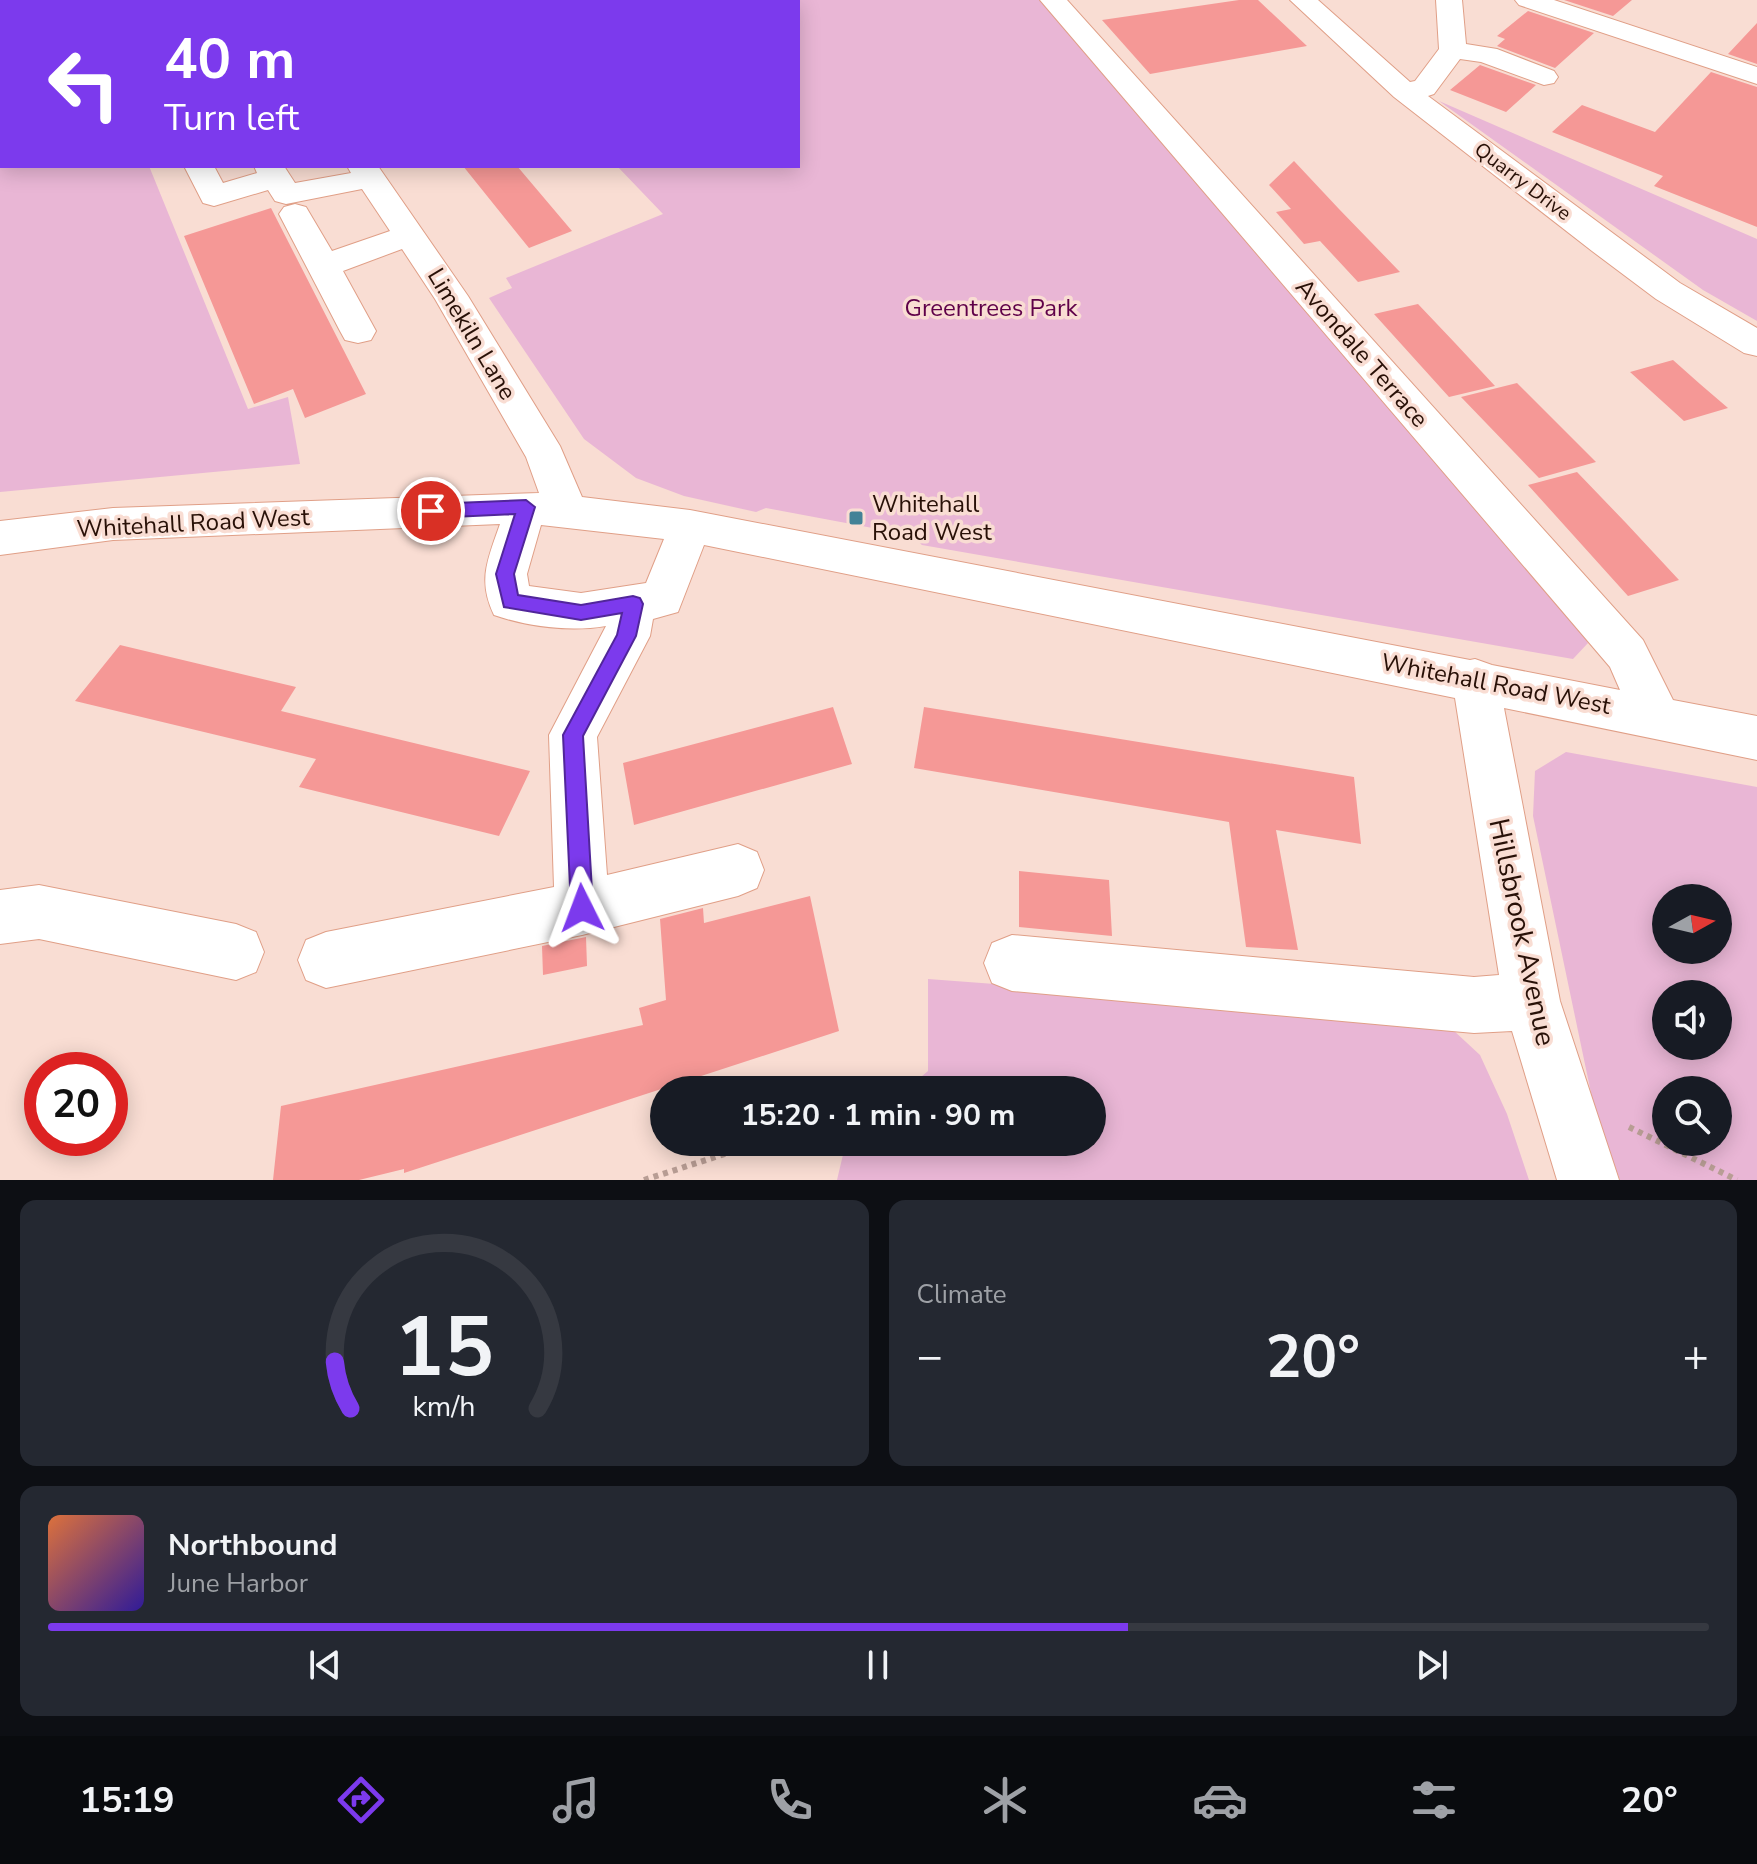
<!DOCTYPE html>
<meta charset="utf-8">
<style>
body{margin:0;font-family:"Nunito Sans",sans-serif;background:#242831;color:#f1f3f6;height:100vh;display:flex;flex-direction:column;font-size:30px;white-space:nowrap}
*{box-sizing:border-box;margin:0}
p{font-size:26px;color:#9ea1a6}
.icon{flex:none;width:44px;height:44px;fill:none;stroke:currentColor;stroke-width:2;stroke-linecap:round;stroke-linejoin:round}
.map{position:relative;height:1180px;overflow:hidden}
.sheet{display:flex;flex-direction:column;gap:20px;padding:20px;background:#0d0f14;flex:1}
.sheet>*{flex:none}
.guide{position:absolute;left:0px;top:0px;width:800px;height:168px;box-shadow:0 4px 20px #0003;background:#7c3aed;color:#fff;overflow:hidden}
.needle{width:52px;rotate:82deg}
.tools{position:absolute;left:1652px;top:884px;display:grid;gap:16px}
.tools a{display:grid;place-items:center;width:80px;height:80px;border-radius:50%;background:#171b24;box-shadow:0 4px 20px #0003;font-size:40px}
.speed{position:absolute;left:24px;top:1052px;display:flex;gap:16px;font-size:40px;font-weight:700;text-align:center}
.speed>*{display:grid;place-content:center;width:104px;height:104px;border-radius:50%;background:#171b24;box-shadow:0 4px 20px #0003;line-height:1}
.speed .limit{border:12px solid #d22;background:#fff;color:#111}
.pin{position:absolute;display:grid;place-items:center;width:68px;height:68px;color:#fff;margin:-34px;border:4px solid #fff;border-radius:50%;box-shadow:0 2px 8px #0007}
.me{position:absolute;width:88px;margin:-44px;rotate:357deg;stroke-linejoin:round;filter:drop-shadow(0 0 6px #0008)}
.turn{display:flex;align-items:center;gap:28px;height:168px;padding:0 32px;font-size:36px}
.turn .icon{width:104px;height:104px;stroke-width:2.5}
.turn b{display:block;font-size:56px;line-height:68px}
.big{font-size:60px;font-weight:700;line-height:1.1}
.sheet .card{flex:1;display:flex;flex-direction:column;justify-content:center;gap:12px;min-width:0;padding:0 28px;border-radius:16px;background:#242831}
.sheet .dial{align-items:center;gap:0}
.dial svg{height:208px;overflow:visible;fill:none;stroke:#363941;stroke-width:7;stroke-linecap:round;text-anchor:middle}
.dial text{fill:#f1f3f6;stroke:none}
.song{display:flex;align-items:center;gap:24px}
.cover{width:96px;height:96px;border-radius:12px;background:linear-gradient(135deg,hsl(20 70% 55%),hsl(250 70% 35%))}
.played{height:8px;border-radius:4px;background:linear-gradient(90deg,#7c3aed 65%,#363941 65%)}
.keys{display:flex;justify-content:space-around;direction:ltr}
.heat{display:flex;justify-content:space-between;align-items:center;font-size:44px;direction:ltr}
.sheet .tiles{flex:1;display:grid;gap:20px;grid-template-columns:1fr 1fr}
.card:last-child{grid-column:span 2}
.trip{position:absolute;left:650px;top:1076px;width:456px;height:80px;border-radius:40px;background:#171b24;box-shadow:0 4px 20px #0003;font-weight:700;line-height:80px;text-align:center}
.tabs{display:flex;height:128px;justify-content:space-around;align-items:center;background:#090b0e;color:#9ea1a6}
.tabs .icon{width:56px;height:56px}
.tabs .current{color:#7c3aed}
.tabs b{font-size:36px;color:#f1f3f6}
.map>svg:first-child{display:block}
</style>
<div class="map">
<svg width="1757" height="1180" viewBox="0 0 1757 1180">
<rect width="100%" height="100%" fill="#f9ddd3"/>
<path fill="#e9b6d5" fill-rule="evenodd" d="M0,0L178,2H2V166H149L248,409L288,397L300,464L0,492Z
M579,0H1042L1567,608L1588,643L1573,659L922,545L910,535L766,508L756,512L684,496L636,478L584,439L489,298L512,288L506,278L663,214L617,166H798V2Z
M1439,101L1757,239V321L1703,290Z
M1566,752L1757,787V1180H1620L1595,1112L1533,816L1535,771ZM1666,898H1718V950H1666ZM1666,994H1718V1046H1666ZM1666,1090H1718V1142H1666Z
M928,979L1439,1017L1480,1055L1507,1114L1529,1180H837L846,1142H1092V1090H906L928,1071Z"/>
<path fill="#f59896" d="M1239,0H1258L1307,46L1150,74L1102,20Z
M1564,0H1632L1613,16Z
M1528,11L1594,33L1555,68L1497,46L1505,39L1497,36Z
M1757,23V64L1728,54Z
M1480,65L1536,85L1506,112L1450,90Z
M1711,72L1757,87V227L1654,186L1663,176L1552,132L1582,105L1655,132Z
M1294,161L1339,209L1400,272L1358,282L1320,241L1304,244L1276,212L1291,209L1269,185Z
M463,166H517L572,231L529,248Z
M271,208L366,394L305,418L293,389L254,404L184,236Z
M1418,304L1455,343L1495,386L1449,397L1374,314Z
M1673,360L1700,384L1728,408L1684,421L1630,372Z
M1517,383L1596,462L1539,478L1461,397Z
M1577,472L1626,523L1679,580L1628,596L1528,485Z
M120,645L296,687L281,711L530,771L499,836L299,787L316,759L75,701Z
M833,707L852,764L634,825L623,763Z
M924,707L1354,777L1361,844L1276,830L1298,950L1246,947L1229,822L914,768Z
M1019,871L1109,880L1112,936L1019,927Z
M810,896L839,1031L404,1173V1169L359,1180H273L281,1106L643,1025L639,1008L666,1000L660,919L703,908L704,923Z
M586,937L587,966L543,975L542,946Z"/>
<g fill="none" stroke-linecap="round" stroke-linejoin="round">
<g stroke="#e09f87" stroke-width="2">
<path id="minor" d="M224,0H256L223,2Z
M1040,0H1067L1643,640L1673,700L1757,716V760L1504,708L1560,1001L1619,1180H1557L1512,1031L1474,1033L1012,991L992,983L984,963L992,943L1012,935L1474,977L1499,975L1455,698L704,545L678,612L653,619L650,636L597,737L607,875L738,844L757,852L764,870L757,888L738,896L582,935L326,988L306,980L298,960L306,940L326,932L554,887L549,735L606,626C570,632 529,627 494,615C477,580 488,559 500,524L113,540L0,555V521L113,508L539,493L526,457L435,299L402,249L343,271L376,331L371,340L358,343L345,340L340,331L279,214L284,207L295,204L306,207L332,251L390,231L362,189L286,204L275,201L268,190L214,206L203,203L184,166H214L223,183L257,173L254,166H284L295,183L351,173L347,166H378L468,296L560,446L582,497L690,510L1470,660L1475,659L1492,665L1620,690L1610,667ZM541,525L664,539L646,583L581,593L529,586L527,574Z
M1290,0H1318L1410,82L1415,81L1439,49L1436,0H1462L1466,44L1497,49L1554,71L1558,77L1554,83L1544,85L1481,62L1460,59L1434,94L1428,96L1680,283L1757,328V356L1744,353L1656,299L1592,251L1394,97Z
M1515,0H1554L1757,67V84L1519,5Z
M39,885L236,924L256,932L264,952L256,972L236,980L39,939L0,944V890Z"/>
</g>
<path stroke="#b89d94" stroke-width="6" stroke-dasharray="5 5" stroke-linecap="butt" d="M1629,1127L1737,1180
M644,1180L762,1142"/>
<use href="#minor" fill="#fff" fill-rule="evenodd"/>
</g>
<path fill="#7c3aed" stroke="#51269a" stroke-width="2" d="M526,500L535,507L514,574L518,595L581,605L633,596L640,598L643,604L636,636L583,736L593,908L590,916L582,919L574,916L571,908L563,735L617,635L622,613L581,620L504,607L496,574L515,514L431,518L422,511L431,504Z"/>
<rect fill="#438297" stroke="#f9ddd3" stroke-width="3" x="848" y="510" width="16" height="16" rx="4"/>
<g text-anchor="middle" stroke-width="7" stroke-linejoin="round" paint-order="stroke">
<g font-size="20" fill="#281007" stroke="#f9ddd3">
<text transform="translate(1523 181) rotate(37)" y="7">Quarry Drive</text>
</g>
<g font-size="24" fill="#5f0049" stroke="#f9ddd3">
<text x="991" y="316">Greentrees Park</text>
</g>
<g font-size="24" fill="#281007" stroke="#f9ddd3">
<text transform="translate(472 334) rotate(59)" y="8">Limekiln Lane</text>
<text transform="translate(1362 353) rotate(49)" y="8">Avondale Terrace</text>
<text transform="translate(193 523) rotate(-3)" y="8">Whitehall Road West</text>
<text transform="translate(1496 684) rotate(11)" y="8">Whitehall Road West</text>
</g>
<g font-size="24" fill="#281007" stroke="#f9ddd3" text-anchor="start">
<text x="872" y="512">Whitehall<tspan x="872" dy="28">Road West</tspan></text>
</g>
<g font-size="28" fill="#281007" stroke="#f9ddd3">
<text transform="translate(1523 932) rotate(78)" y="10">Hillsbrook Avenue</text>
</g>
</g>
</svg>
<div class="tools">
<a><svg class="needle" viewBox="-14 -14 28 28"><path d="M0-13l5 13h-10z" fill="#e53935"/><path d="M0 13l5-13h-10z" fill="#9ea1a6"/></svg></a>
<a><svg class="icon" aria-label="sound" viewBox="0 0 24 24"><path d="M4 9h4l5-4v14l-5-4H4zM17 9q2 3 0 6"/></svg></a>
<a><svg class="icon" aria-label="search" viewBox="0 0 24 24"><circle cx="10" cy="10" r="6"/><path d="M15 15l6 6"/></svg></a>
</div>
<div class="speed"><div class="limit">20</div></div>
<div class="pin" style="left:431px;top:511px;background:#d93025"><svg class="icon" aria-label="arrive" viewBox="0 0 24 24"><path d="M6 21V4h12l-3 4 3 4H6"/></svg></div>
<svg class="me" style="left:582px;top:908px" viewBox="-20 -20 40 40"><path d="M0-17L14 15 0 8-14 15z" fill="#7c3aed" stroke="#fff" stroke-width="4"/></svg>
<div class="trip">15:20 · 1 min · 90 m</div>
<div class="guide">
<div class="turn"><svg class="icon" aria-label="left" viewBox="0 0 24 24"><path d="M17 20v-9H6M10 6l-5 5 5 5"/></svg><div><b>40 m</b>Turn left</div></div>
</div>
</div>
<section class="sheet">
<div class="tiles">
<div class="card dial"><svg viewBox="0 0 100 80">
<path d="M14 69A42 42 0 1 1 86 69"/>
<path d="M14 69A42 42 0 0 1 8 51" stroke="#7c3aed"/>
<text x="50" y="56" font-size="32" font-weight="700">15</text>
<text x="50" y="72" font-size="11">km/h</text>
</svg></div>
<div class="card"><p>Climate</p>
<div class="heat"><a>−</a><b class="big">20°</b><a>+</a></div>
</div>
<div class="card">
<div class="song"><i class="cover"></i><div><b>Northbound</b><p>June Harbor</p></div></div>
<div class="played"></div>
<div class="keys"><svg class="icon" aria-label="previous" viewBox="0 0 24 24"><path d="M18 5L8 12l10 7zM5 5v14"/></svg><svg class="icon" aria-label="pause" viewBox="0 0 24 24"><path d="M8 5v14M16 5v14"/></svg><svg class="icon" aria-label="next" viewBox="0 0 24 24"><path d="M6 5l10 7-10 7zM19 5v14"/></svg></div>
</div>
</div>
</section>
<nav class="tabs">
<b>15:19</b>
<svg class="icon current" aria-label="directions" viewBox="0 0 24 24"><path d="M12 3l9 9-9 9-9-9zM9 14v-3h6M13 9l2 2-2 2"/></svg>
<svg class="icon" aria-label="music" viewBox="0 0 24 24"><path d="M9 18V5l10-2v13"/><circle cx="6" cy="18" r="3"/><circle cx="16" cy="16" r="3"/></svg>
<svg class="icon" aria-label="phone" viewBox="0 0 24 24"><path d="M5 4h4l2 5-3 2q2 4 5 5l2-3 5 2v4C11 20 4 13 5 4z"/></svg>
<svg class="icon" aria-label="climate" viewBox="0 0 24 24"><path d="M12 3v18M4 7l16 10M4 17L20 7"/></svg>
<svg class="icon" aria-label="car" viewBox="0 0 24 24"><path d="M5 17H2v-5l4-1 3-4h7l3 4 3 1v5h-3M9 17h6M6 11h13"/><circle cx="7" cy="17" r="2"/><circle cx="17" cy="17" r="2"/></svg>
<svg class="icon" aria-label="filters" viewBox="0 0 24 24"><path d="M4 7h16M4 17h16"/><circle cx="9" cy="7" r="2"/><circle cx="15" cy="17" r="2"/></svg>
<b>20°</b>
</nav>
